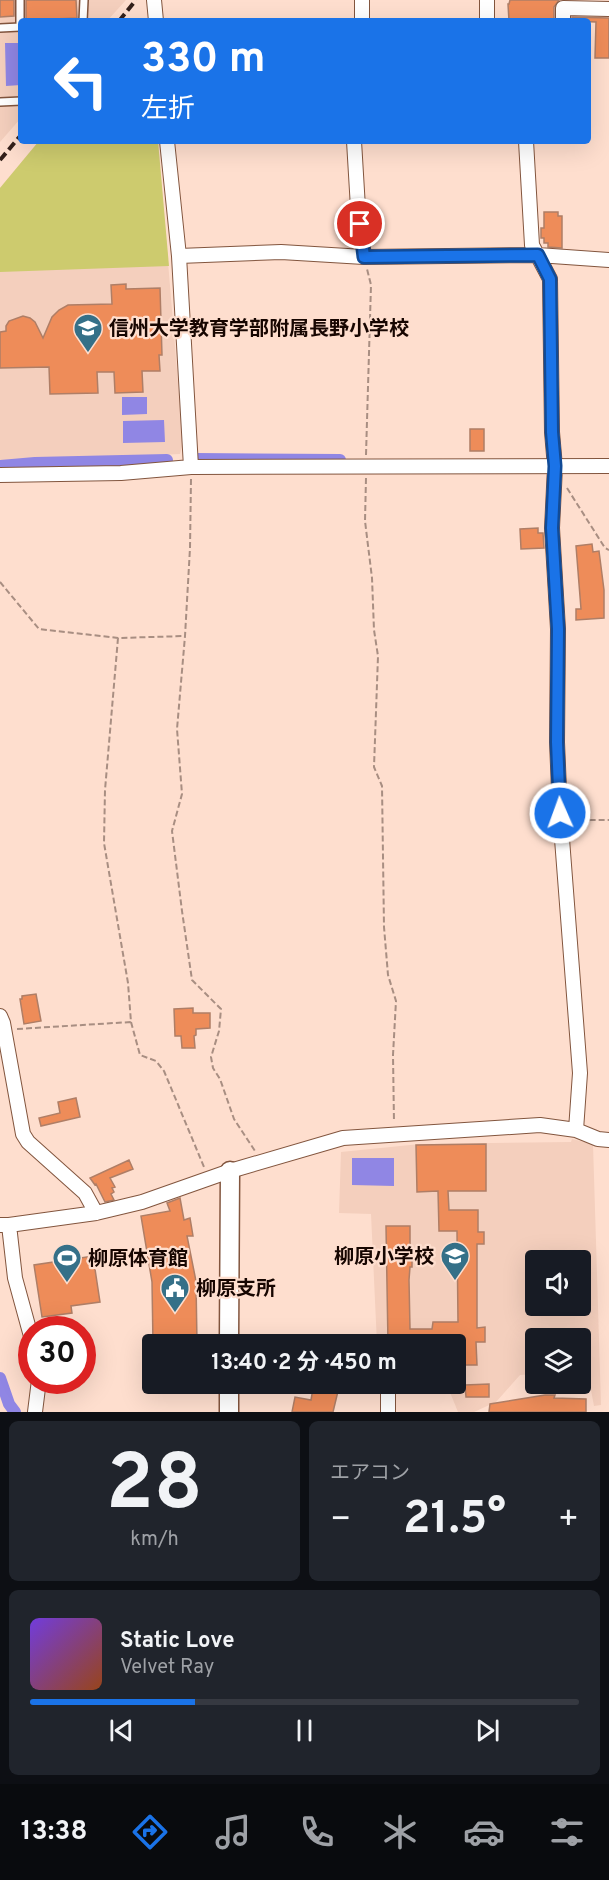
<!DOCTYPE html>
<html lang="ja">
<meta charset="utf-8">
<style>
body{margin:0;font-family:Overpass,"Noto Sans JP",sans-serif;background:#20242c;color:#f1f3f6;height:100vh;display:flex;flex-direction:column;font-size:22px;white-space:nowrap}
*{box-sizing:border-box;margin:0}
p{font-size:20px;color:#9ea1a6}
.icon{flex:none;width:33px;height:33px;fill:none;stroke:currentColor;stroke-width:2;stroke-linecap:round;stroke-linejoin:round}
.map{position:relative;height:1412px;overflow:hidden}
.details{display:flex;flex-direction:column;gap:9px;padding:9px;background:#0d0f14;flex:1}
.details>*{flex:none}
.banner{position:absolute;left:18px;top:18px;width:573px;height:126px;border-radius:6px;box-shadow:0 6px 24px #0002;background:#1a73e8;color:#fff;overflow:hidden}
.fabs{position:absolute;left:525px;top:1250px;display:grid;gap:12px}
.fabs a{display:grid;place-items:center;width:66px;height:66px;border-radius:6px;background:#171b24;box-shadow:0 6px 24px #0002;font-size:30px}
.speed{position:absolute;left:18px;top:1316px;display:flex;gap:12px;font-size:30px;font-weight:700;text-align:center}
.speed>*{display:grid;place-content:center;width:78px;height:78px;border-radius:50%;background:#171b24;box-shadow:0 6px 24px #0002;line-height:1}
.speed .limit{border:9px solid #d22;background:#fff;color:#111}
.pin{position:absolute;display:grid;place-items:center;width:51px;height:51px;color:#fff;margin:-26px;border:3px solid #fff;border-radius:50%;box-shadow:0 2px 6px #0007}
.me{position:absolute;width:66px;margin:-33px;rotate:358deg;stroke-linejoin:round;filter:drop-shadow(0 0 4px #0008)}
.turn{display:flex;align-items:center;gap:21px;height:126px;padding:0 24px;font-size:27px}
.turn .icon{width:78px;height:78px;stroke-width:2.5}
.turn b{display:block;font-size:42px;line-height:51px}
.big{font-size:45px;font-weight:700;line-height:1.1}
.details .card{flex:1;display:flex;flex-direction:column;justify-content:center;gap:9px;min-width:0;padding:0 21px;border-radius:9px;background:#20242c}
.details .dial{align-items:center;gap:0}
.dial b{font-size:78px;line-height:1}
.song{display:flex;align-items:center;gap:18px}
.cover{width:72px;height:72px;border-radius:9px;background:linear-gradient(135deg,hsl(260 70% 55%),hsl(20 70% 35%))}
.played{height:6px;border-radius:3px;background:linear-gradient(90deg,#1a73e8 30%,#363941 30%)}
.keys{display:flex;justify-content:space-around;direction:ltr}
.heat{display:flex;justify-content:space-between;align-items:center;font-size:33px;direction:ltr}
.details .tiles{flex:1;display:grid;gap:9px;grid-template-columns:1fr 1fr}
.card:last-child{grid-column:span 2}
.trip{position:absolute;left:142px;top:1334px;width:324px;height:60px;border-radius:6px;background:#171b24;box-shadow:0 6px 24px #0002;font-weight:700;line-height:60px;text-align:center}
.tabs{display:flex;height:96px;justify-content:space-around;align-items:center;background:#090b0e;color:#9ea1a6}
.tabs .icon{width:42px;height:42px}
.tabs .selected{color:#1a73e8}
.tabs b{font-size:27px;color:#f1f3f6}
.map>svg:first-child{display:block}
</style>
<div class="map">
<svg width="609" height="1412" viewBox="0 0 609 1412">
<rect width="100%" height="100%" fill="#fedece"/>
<path fill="#f4cfbd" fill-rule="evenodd" d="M0,0H126L107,21H21V118L0,142Z
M39,141H158L183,443L180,454L0,462V188Z
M572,1139L593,1144L601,1405L594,1406L590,1385L581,1382L580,1338H536L535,1374L520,1375L496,1402L474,1412H458L447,1385L428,1383H456V1344H377L371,1214L339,1213L341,1152L420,1144L571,1142ZM536,1260H580V1305H536Z"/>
<path fill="#cdcb6e" d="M39,141H158L169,266L0,272V188Z"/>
<path fill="#9086e4" d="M5,43H21V85L6,86Z
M147,397V414L122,415V397Z
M164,420L165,442L123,443V421Z
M352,1158H394V1186L352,1185Z"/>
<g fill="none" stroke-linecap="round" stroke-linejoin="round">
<path stroke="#9086e4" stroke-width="12" d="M195,459L340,460
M0,466L35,463L167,460
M0,1378L9,1404L15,1412"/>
</g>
<path fill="#ee8c59" stroke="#af7e66" stroke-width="1.5" d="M0,0H14V16L0,17Z
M26,0H76L77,18L54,19V21H26Z
M510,0H559L554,7V21H509L508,4H509Z
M572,17L609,18V58H595L596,22L572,21Z
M544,212H558V216H562V248L548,247V243H544V238H541V228H544Z
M126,284V289L160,288L162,355H159L160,371H142L143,392L115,393L114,372H97L98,393L50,394L49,367L0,368V332L6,331V326L9,321L23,316L30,318L35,322L43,338L52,317L59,310L68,305L112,304L111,285Z
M470,429H484V451H470Z
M538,528V533H543L544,548L521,549L520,529Z
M592,544L593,552L599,551L604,590V618L576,620V609H581L576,546Z
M36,994L41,1021L24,1024L20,999H22V996Z
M193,1008V1013H210V1028L196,1029V1035L194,1036L195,1048H182L181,1036H175L174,1009Z
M76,1098L80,1117L41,1126L39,1118L60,1113L58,1102Z
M486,1144V1191H448L449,1210H478V1232H484V1244H477V1328L485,1327V1342H476L477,1365H459L458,1344H388L386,1226H410V1256H412V1267H410L409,1280L410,1329H432L433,1322H458L457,1231H439L438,1191L417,1192L416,1145Z
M129,1160L133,1169L110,1178L115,1187L112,1188L114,1192L111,1194L114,1200L105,1202L96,1184L95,1185L90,1178Z
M180,1198L184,1220L190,1218L193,1236H187L196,1281L197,1344H153L152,1282L141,1216L170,1211L167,1203Z
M93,1256L100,1302L71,1306L72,1313L42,1317L34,1265Z
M314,1383H340L333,1412H292L295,1397L311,1400Z
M489,1384V1397H466L465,1385Z
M545,1395H555L554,1398L586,1399V1412H489L490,1404Z"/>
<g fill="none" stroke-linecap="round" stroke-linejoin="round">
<g stroke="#82553e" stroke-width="10">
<path id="lane" d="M83,21L84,0
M0,28L20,27V0
M0,102L21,101"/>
</g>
<g stroke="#82553e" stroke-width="16">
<path id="street" d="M154,0L156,21
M362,21V0
M487,21V0
M563,21V8L609,9
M167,141L179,256L191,467
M354,141L358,208L364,257
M526,141L532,245L550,279L552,432L555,467L552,528L558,629L557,742L560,813L580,1073L576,1130
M179,256L281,252L364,257L538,255L609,260
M0,475L121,473L191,467L609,466
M0,1016L3,1023L23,1134L28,1142L85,1193L96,1213
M0,1225H9L96,1213L142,1202L230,1171L343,1138L540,1125L576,1130L598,1139L609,1140
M9,1225L15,1278L32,1340
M388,1390V1412
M35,1412L39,1380"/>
</g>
<g stroke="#82553e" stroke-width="21">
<path id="secondary" d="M229,1344L230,1171
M229,1412V1383"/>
</g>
<path stroke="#a88e82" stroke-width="2" stroke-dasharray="6 3" stroke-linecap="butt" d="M366,455L371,285L367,269
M366,478L365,521L372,578L374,630L378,656L374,767L382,786L384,927L388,975L396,1001L393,1055L394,1122
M191,479L190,548L185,636L177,729L182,794L172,831L182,911L192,980L221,1009L219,1031L211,1057L213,1068L220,1079L234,1119L255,1151
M567,488L605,548L609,550
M0,582L39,629L118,638L185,636
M572,817L584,820H609
M131,1022L140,1055L156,1061L164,1071L204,1167
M17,1029L131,1022L128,983L104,843L105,790L118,638"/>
<use href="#lane" stroke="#fff" stroke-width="7"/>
<use href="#street" stroke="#fff" stroke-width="14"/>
<use href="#secondary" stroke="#fff" stroke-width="18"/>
<path stroke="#33201a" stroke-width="4" stroke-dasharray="9 4.5" stroke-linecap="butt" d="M119,21L136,0
M0,160L21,135"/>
</g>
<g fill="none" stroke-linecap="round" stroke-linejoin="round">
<g stroke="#114b97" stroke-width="15">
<path id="route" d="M360,224L364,257L538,255L550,279L552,432L555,466L552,528L558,629L557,742L560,813"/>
</g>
<use href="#route" stroke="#1a73e8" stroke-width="10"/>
</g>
<defs>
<g id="school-pin" transform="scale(1.5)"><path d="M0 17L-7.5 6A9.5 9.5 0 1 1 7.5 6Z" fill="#357088" stroke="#fedece"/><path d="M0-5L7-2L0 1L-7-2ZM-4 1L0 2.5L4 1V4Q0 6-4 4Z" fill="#fff"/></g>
<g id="stadium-pin" transform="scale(1.5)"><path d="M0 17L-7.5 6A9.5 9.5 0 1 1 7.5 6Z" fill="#357088" stroke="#fedece"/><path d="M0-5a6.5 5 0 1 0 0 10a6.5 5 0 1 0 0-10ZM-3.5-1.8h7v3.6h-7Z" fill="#fff"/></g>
<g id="civic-pin" transform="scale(1.5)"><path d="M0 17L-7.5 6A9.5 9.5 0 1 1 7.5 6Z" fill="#357088" stroke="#fedece"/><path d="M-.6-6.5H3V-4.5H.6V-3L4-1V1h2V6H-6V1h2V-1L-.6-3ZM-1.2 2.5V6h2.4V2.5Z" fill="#fff"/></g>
</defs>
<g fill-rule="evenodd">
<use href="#school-pin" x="88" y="328"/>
<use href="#school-pin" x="455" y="1256"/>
<use href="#stadium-pin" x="67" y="1258"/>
<use href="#civic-pin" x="175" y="1288"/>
</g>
<g text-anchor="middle" stroke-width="4.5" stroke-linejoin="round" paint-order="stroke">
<g font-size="20" font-weight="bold" fill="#170601" stroke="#fedece" text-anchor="start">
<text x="109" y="335">信州大学教育学部附属長野小学校</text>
<text x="434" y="1263" text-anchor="end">柳原小学校</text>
<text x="88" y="1265">柳原体育館</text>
<text x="196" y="1295">柳原支所</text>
</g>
</g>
</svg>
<div class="fabs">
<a><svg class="icon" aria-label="sound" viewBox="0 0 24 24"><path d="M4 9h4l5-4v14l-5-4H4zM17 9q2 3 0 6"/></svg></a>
<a><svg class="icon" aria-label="layers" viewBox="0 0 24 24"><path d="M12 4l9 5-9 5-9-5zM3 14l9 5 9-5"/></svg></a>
</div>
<div class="speed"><div class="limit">30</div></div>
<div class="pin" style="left:360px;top:224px;background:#d93025"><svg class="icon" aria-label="arrive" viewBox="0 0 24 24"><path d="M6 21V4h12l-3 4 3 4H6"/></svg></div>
<svg class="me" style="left:560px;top:813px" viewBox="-20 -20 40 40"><circle r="17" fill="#1a73e8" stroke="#fff" stroke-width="3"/><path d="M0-11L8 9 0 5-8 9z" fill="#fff"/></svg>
<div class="trip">13:40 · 2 分 · 450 m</div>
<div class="banner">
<div class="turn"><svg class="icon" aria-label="left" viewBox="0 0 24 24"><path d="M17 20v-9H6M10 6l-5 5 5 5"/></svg><div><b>330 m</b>左折</div></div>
</div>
</div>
<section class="details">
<div class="tiles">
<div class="card dial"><b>28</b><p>km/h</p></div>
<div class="card"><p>エアコン</p>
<div class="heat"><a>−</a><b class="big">21.5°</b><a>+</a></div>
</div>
<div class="card">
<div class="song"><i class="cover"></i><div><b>Static Love</b><p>Velvet Ray</p></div></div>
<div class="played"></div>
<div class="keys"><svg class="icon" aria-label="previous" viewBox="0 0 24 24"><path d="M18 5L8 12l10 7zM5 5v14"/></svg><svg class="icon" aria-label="pause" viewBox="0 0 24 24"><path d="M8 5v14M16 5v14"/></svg><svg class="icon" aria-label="next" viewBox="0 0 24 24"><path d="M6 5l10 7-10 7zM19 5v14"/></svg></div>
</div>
</div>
</section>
<nav class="tabs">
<b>13:38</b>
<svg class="icon selected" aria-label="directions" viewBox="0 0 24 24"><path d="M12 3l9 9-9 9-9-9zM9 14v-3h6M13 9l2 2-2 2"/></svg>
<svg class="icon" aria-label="music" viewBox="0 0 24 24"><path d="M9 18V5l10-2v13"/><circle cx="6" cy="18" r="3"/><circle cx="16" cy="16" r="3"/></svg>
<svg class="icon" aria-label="phone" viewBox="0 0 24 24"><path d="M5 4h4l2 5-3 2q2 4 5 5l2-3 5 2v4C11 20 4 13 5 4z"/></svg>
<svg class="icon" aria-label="climate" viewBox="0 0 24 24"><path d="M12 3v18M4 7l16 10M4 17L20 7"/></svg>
<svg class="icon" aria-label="car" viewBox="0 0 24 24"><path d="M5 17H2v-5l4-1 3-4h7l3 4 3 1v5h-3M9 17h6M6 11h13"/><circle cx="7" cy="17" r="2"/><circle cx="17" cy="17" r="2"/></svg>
<svg class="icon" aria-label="filters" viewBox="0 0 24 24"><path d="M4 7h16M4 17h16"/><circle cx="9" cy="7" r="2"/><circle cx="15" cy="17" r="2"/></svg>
</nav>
